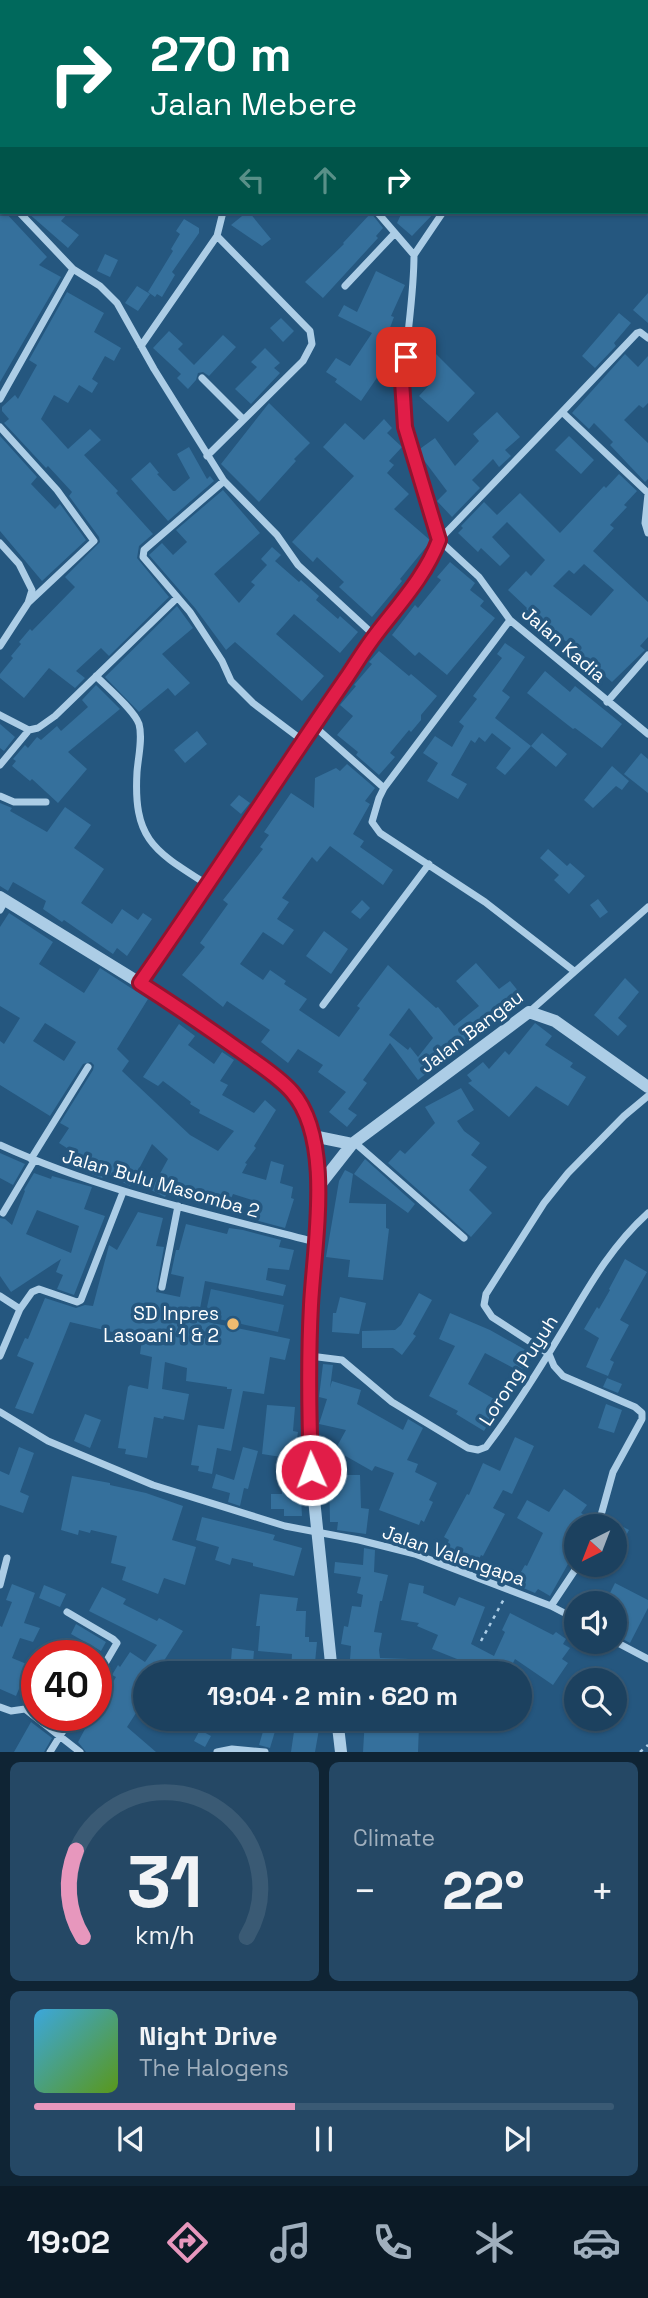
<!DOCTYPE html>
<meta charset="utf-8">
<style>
body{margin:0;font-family:"Space Grotesk",sans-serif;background:#254865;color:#f1f3f6;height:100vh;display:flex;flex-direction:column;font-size:26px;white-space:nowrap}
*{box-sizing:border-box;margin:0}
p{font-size:23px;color:#a0afbd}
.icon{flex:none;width:38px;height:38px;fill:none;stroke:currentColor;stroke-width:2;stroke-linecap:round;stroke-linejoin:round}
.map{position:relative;height:1752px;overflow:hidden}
.side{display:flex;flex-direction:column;gap:10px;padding:10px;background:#0f2434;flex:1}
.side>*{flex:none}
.guide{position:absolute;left:0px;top:0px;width:649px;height:214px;box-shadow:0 2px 5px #0004,0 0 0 2px #3a5a74;background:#00695c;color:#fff;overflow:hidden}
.needle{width:46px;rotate:222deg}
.tools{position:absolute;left:564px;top:1514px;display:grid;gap:14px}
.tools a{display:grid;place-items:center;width:63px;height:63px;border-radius:50%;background:#1c415f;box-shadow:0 2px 5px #0004,0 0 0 2px #3a5a74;font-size:35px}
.speed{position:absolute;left:21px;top:1640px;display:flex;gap:14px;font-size:35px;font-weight:700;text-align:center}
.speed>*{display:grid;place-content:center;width:91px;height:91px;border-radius:50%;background:#1c415f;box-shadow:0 2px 5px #0004,0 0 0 2px #3a5a74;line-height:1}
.speed .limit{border:10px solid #d22;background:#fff;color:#111}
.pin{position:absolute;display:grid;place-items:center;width:60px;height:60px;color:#fff;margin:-30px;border-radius:14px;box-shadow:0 4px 10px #0006}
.me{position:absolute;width:77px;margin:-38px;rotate:358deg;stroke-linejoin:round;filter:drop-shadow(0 0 5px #0008)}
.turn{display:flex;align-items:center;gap:24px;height:147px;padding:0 35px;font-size:32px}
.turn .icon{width:91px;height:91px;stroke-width:2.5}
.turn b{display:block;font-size:49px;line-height:60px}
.lanes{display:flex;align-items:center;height:66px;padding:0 35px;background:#0003;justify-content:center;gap:35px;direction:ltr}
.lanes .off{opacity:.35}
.big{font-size:52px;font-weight:600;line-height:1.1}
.side .widget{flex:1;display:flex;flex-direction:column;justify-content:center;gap:10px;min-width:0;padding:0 24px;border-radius:10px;background:#254865}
.side .dial{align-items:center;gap:0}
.dial svg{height:182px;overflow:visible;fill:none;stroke:#3a5a74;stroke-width:7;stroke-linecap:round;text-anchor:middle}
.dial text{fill:#f1f3f6;stroke:none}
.song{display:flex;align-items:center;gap:21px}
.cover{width:84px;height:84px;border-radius:10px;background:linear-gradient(135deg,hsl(200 70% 55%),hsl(90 70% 35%))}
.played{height:7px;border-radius:4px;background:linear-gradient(90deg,#e797bd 45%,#3a5a74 45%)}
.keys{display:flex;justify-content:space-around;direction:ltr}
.heat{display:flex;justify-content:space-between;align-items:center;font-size:38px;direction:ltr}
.side .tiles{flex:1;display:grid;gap:10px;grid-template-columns:1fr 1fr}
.widget:last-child{grid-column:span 2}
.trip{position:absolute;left:133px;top:1661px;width:399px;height:70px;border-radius:35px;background:#1c415f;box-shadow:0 2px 5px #0004,0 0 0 2px #3a5a74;font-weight:600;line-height:70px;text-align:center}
.tabs{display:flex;height:112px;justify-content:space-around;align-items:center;background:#0b1a26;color:#a0afbd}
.tabs .icon{width:49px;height:49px}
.tabs .current{color:#e797bd}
.tabs b{font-size:32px;color:#f1f3f6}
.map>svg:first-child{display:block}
</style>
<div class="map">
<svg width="648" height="1752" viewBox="0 0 648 1752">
<rect width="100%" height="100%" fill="#25577f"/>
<path fill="#306b97" d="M211,1289L284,1305L278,1332L205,1316Z"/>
<path fill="#35709c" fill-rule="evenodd" d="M0,207L2,212H5L47,257L39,265L61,277L0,382Z
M27,212H69L61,221L79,235L68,248Z
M247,212H249L271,239L262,246L231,225Z
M402,212H435L412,236L397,223Z
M371,213L383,228L376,236L378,238L323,298L305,282L344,244L343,243Z
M184,219L199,228V233L172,272L175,275L162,297L157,294L155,297L148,292L173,251L171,249L180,234L176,231Z
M105,254L118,260L110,277L97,271Z
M376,271L405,285L391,316L394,317L382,349L392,356L361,401L335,382L337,379L326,372L336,358L350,366L372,333L338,316L344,305L357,312Z
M137,286L150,294L138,311L125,303Z
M67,292L104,313L94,332L121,348L114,361L105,356L92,379L98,383L92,393L79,385L68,403L54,395L41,419L68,449L90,429L101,440L84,455L118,491L116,493L153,534L139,546L137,558L169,597L109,656L101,648L76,671L85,678L75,688L49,668L24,698L0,678V674L13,658L11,656L21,644L19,642L30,629L32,631L75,587L65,577L100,542L99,537L69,496L72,492L48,466L46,468L4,423L9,419L2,411V407L15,395L18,399L37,365L29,360Z
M648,293V323L633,310Z
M619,313L631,323L614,343L616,346L595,368L582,356Z
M281,318L294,331L283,342L270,328Z
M169,331L183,344L178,349L194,365L223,335L236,347L209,376L203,372L198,373L196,380L188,389L177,378L181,374L153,348Z
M428,346L475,393L448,422L419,396L430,384L411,365Z
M265,348L280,363L274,368L280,373L251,404L235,389L257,367L251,362Z
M625,354L638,367L648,356V403L643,408L639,405L624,420L648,443V479L645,482L610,445L613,442L594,423L589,429L572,413Z
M269,403L310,443L294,459L296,461L259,502L221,464Z
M497,412L520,437L505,450L511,456L499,467L493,459L472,480L480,488L452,517L437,501L447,491L417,451L435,438L455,466L479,441L473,434Z
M384,419L392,428L387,433L402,447L389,461L394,465L387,473L409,494L394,509L431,541L400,579L402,581L372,617L339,587L344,582L317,557L313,562L292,542L354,476L323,447L345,423L364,440Z
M0,436L37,477L31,484L55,509L60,504L86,540L42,581L0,531Z
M569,436L594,460L581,474L555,450Z
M189,447L207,479L210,476L214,481L168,521L131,479L150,462L159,473L157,474L173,491H175L190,478L177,454Z
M619,474L637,491L624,505L627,507L610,525L614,528L593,551L648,602V637L640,646L645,650L612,682L590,663L585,669L575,660L581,654L557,634L549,642L521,615L527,608L508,590L526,571L531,576L545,560L507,522L492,537L510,556L500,566L481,548L478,552L458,533L463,528L461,526L484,502L497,515L520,493L560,533L604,486L606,488ZM584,564L614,590L591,616L553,586L569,570L574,574Z
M223,490L260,533L214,574L239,603L255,585L251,582L267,565L261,559L272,547L281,555L275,561L299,582L301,580L319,596L316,600L338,619L340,616L358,632L340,653L294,614L276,634L324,676L302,701L235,642L226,650L195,608L149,555L162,543L173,555L187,542L176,530Z
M450,562L475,583L470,590L484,601L480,606L495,618L447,675L419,652L415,656L392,635L415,605L418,608L441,580L437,577Z
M177,606L193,628L162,654L190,683L175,696L168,688L139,712L105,677Z
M505,643L525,657L502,691L510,697L495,718L531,746L505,775L496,768L511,748L492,733L485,742L479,737L475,743L471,740L451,775L467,784L458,799L427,781L438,763L423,753L435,736L452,747L464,726L459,722L477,699L473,696L502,658L497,654Z
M379,651L409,676L411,674L437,696L421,715V720L411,732L409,730L390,753L395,757L379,775L356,755L358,752L337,735L353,716L340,705L356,686L354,685L372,664L369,662Z
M545,671L570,692L575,686L622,724L602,748L575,728L573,729L527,693Z
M96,685L120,709L68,752L87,769L58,803L32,779L30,781L12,766L16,761L13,759L25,745L28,748L37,737L41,740L57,726L61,731L88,707L82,700Z
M0,724L15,737L4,751L0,748Z
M197,731L207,744L185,763L174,750Z
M542,733L567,754L556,767L531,746Z
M641,753L648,759V793L624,774Z
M347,764L375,788L365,801L370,804L353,834L364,841L360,847L393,870L383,885L330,846L317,862L312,857L282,898L289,902L277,919L294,930L283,945L263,932L240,964L263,980L270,970L286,981L284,984L307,999L299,1010L339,1037L360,1008L357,1006L388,965L436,1008L438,1007L454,1026L479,1006L456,981L476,963L499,989L510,981L524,998L451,1057L448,1053L437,1065L418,1080L390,1043L363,1080L367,1083L348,1109L357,1115L347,1127L329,1112L346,1092L318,1072L323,1065L298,1049L288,1063L261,1042L270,1030L227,1001L223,1007L182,975L205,947L200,943L228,904L223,900L263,849L260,847L269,835L264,832L291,793L314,808L315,778L336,768L340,771ZM409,1008L433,1038L418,1057L410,1047L408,1050L389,1035Z
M612,766L629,781L622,790L616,786L593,808L584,800Z
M239,795L250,803L241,814L230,805Z
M0,803L12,808L10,811L47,832L65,807L91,825L74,848L104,869L81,903L112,924L122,909L138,920L143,913L152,919L127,956L117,948L113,954L64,920L62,922L43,909L46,901L13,882L8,891L0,886Z
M548,849L567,866L570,863L585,876L569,894L554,880L559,875L540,858Z
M598,899L608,912L600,918L590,905Z
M362,900L370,908L360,919L351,912Z
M9,913L53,942L39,964L84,993L100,968L148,999L117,1049L129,1061L122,1071L190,1135L218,1151L234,1131L199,1113L200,1110L190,1104L191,1102L163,1081L158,1086L143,1077L179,1024L195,1036L188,1045L214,1064L222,1052L234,1060L220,1081L228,1085L222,1095L254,1113L265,1100L276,1110L254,1146L256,1148L245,1163L247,1164L242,1173L266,1180L271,1161L284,1165L280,1183L293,1187L291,1198L294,1199L285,1228L247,1218L252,1200L233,1194L226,1210L175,1180L165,1197L151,1190L168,1159L152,1144L130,1186L106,1173L102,1178L78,1169L84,1159L59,1143L69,1128L60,1123L93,1070L94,1065L91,1062L83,1064L50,1116L0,1085V1041L4,1044L20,1018L0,1006V927ZM45,1023L76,1042L64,1061L33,1041Z
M324,931L348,949L331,974L306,956Z
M625,978L639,992L618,1018L627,1026L618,1036L594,1015Z
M535,1023L552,1036L545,1045L573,1063L570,1067L586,1077L568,1106L536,1086L509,1117L468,1083L472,1081L467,1075L483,1062L489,1069L505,1051L509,1055Z
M461,1088L474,1110L457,1121L464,1131L480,1143L471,1155L487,1167L469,1190L492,1213L471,1237L388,1163L400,1150L405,1154L435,1123L425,1107Z
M0,1153L25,1164L13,1185L0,1178Z
M365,1159L415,1204L408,1213L354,1174Z
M345,1170L353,1174L349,1203L386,1204V1228L389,1229L383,1280L348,1277L350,1260L326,1257L339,1181Z
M34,1173L51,1179L52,1176L92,1187L84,1209L105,1216L74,1295L57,1289L63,1275L56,1272L61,1259L11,1292L0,1276V1218L5,1219L12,1225L25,1191L24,1190ZM37,1210L79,1226L71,1253L26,1234Z
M138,1212L163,1218L156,1246L164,1247L156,1292L180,1297L184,1277L171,1274L176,1250H179L186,1224L227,1234L229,1228L243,1230L281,1240L279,1247L294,1250L289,1270L268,1268L266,1280L286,1285L283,1296L205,1281L198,1320L290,1339L285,1360L270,1357L264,1394L243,1391L231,1451L217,1448L212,1474L198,1471L199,1466L191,1465L198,1425L224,1429L232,1389H227V1387L186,1381L187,1368L165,1362L162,1389L189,1394L184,1420L164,1416L163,1419L154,1417L147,1458L125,1454L126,1449L118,1448L128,1387L130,1385L148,1389L152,1357L140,1354L142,1339L70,1322L33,1414L15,1408L34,1363L17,1356L25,1338L28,1339L45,1298L76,1308L85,1305L93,1306L109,1245L117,1250Z
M625,1259L647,1272L620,1320L629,1325L610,1360L614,1362L608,1376L586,1367L599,1338L584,1329L597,1307L599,1309L610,1290L609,1289Z
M419,1293L432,1300L413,1334L416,1336L402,1355L393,1348H362V1331L395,1330L401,1325Z
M340,1297L366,1303L359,1334L332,1332L333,1313H336Z
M450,1313L490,1330L531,1353L521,1372L485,1353L468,1384L501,1403L484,1431L456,1414L458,1411L429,1396L455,1346L439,1339Z
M323,1364L333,1365L330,1388L332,1381L361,1390L357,1404L403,1430L408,1419L423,1428L407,1460L418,1464L415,1472L437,1483L429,1500L433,1502L424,1522L421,1520L419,1525L379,1510L394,1473L375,1466L372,1471L335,1450L346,1430L319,1424L327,1399L319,1397Z
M607,1378L622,1384L618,1393L603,1387Z
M606,1404L622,1410L614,1433L598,1428Z
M267,1405L295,1407L293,1431L298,1432L294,1460H299L302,1516H284V1509H271V1494H282L281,1457L262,1454Z
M85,1414L101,1420L90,1448L74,1441Z
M515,1437L534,1446L512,1494L503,1490L493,1508L505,1514L483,1556L481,1555L475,1568L443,1554L449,1540L444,1537L467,1494L469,1495L483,1463L500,1471Z
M19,1447L34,1453L20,1492L29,1496L23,1513L0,1505V1471L9,1475Z
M243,1447L258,1451L248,1489L244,1488L240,1506L228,1502L230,1493L212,1488L216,1474L234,1480Z
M329,1475H360L361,1508L369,1509L366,1534L337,1530L338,1522H330Z
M72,1476L110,1483V1485L146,1493L183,1506L172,1540L196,1547L185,1585L164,1578L158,1594L122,1580L126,1567L111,1563L117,1536L91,1530L90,1533L79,1530L78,1535L61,1530Z
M564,1489L587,1505L581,1513L593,1520L592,1526H576V1555L571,1565L568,1564L550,1596L538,1589L535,1593L514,1584L525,1565L527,1566L543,1533L517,1518L527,1500L549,1512Z
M202,1517L275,1535L273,1540L302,1548L294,1576L253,1566V1563L232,1558L230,1565L215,1560L219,1547L196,1540Z
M614,1522L629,1530L614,1558Z
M364,1548L375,1550L374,1572L388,1575L382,1601H380L374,1632L382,1633L379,1650L380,1658L410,1659L409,1673H349L351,1646L341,1644L344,1626L348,1627L352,1606L361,1607L363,1595L357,1593L361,1577L334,1573L335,1562L363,1565Z
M409,1583L424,1586L423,1593L455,1606L459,1597L485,1607L471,1644L494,1656L505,1632L502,1630L510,1613L553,1635L556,1632L566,1639L563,1644L570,1648L562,1659L568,1663L553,1685L515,1659L508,1673H473L477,1667L432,1649L438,1635L417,1626L419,1623L401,1620Z
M615,1583L648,1600V1608L630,1643L614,1634V1603H605Z
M12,1584L35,1593L24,1623L40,1628L33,1642L20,1638L12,1658L29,1665L16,1696L0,1689V1626L2,1627L12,1602L6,1600Z
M44,1585L66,1594L60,1607L39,1598Z
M102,1587L126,1599L123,1604L157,1621L159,1618L183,1631L158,1670L162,1673H145V1699L127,1727L156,1752H86L78,1742L92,1716L96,1715V1710L116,1677L112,1675L118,1665L120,1667L130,1652L145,1662L157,1645L89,1611Z
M260,1594L298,1598L296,1611H306L305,1637H309V1642H317L314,1673H291L292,1654L258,1651L260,1626H256Z
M76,1624L106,1642L101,1651L71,1634Z
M232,1648L254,1651L253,1663L247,1662L246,1670L230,1673Z
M267,1718H279L270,1748L259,1745Z
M296,1718H321L315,1752H291Z
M365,1718H412V1726H419L418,1752H363Z
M31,1722L52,1738L44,1752H14Z
M200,1730L211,1736L205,1747L194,1741Z"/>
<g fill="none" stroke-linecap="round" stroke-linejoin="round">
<path stroke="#accde6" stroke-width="2.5" stroke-dasharray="3.5 5" stroke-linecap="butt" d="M481,1641L504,1599
M640,1752L648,1745"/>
<path stroke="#accde6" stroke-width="7" d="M28,0L29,2
M126,0L128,2
M196,0L198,2
M19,2L21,0
M322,2L324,0
M357,2L358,0
M626,2L627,0
M0,19L2,18
M0,83L2,85
M0,191L2,193
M19,212L73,269L100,286L117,303L154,369L224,481L277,535L298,565L375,636
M377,212L414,255
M414,255L443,212
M345,286L395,233
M141,346L217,236L223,212
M202,378L243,419
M0,399L73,269
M562,412L637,333L640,332L648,338
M0,427L57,490L94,541L28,603
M207,456L303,361L312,344L310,331L217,236
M224,481L144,550L143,557L190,612L222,661L231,681L253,703L302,740
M648,493L562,412L439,540L479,577L510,620L648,734
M648,494L645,523L648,533
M0,543L19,564L32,590L28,603L0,646
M510,620L384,788L379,798L372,822L380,833L485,902L574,971
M96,676C107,687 134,710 139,724C143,738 138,758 137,772C133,841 155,851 208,885
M607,702L648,655
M0,715L29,730
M313,725L384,788
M0,765L29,730L38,728L55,716L177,598
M0,796L14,802H46
M0,910L5,901
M140,983C212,880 279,775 350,672C361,656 372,640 384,624C404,597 427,572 439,540C430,503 408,463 405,426C399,369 414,312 414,255
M323,1005L429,864
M529,1012L648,907
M354,1142L464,1238
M0,1145C100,1191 209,1214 315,1242
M31,1159L88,1067
M3,1213L34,1161
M162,1287L178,1206
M0,1296L20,1309L0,1356
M20,1309L32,1292L39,1289L77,1302L81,1300L123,1192
M310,1356L342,1360L392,1402L468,1448L478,1450L486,1447C514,1410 539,1370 563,1330C588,1288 611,1246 648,1213
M0,1412L48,1441L153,1485L285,1526L359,1540L415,1554L551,1606L576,1619
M598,1526L613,1472L642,1419V1413L635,1407L563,1376L554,1366L549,1354L492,1317L484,1305L486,1294L544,1203L568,1173L624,1116L648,1096
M0,1585L7,1558
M551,1606L579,1564
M67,1612L113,1639L117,1643L96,1679
M614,1641L648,1659
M0,1707L11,1711L25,1709L80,1752
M50,1752L73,1715
M217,1752L232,1749L265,1752"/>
<path stroke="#accde6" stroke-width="12" d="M0,897L140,983L211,1030L282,1083L300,1103L313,1136L319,1186L311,1305L308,1403L311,1470L332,1673
M313,1136L352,1144
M319,1186L352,1144L529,1012L555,1021L648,1087
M337,1718L341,1752"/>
</g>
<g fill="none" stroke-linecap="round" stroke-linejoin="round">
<g stroke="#92132f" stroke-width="18">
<path id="route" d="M311,1470C309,1415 308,1360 311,1305C314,1245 334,1140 292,1092C279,1077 261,1066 246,1055C211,1030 176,1006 140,983C211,882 277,778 347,677C357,662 366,647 377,633C400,603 426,575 439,540L405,427L402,381L406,357"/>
</g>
<use href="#route" stroke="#e11d48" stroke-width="12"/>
</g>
<circle fill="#efbb70" stroke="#25577f" stroke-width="2.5" cx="233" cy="1324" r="7"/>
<g text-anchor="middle" stroke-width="7" stroke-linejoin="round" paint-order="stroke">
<g font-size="19" fill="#fff" stroke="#25577f">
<text transform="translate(564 644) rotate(41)" y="7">Jalan Kadia</text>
<text transform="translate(471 1031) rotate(-37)" y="7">Jalan Bangau</text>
<text transform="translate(161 1183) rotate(16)" y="7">Jalan Bulu Masomba 2</text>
<text transform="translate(518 1370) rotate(-57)" y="7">Lorong Puyuh</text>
<text transform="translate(454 1555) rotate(19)" y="7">Jalan Valengapa</text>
</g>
<g font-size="19" fill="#fff" stroke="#25577f" text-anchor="end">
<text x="219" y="1320">SD Inpres<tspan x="219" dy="22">Lasoani 1 &amp; 2</tspan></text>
</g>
</g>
</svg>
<div class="tools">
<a><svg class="needle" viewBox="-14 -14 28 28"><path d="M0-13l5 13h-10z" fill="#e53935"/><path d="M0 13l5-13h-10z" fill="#a0afbd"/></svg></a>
<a><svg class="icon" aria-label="sound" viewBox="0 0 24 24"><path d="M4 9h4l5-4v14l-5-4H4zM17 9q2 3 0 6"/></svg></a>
<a><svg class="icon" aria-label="search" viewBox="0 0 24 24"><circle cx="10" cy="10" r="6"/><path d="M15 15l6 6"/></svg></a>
</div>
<div class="speed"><div class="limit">40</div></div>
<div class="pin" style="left:406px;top:357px;background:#d93025"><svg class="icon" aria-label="arrive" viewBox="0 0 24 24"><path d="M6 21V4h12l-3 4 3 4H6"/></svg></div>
<svg class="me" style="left:311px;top:1470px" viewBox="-20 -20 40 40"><circle r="17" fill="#e11d48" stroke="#fff" stroke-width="3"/><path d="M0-11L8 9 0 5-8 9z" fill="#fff"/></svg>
<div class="trip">19:04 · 2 min · 620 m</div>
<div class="guide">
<div class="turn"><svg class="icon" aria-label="right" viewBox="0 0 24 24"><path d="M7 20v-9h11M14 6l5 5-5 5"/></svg><div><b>270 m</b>Jalan Mebere</div></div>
<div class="lanes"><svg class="icon off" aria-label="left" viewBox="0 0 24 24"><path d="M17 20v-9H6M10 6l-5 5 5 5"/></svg><svg class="icon off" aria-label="ahead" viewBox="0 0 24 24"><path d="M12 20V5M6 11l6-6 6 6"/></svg><svg class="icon" aria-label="right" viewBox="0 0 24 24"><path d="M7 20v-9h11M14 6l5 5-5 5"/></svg></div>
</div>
</div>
<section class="side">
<div class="tiles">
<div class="widget dial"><svg viewBox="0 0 100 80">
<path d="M14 69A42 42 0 1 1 86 69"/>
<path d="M14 69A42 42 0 0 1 11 31" stroke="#e797bd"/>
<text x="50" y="56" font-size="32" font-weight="700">31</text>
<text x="50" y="72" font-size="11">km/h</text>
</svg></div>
<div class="widget"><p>Climate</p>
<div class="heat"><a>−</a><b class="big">22°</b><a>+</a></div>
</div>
<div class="widget">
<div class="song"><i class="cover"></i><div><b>Night Drive</b><p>The Halogens</p></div></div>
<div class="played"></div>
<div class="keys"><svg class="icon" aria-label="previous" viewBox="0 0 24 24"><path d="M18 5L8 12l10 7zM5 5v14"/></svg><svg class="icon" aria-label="pause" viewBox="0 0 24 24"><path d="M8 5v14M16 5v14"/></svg><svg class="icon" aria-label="next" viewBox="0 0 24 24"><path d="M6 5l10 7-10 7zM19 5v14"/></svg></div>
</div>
</div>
</section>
<nav class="tabs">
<b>19:02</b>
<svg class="icon current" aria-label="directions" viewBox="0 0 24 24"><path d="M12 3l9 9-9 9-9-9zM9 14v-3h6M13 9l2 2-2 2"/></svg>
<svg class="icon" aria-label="music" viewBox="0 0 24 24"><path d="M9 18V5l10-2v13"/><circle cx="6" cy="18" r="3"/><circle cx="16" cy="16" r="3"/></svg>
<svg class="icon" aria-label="phone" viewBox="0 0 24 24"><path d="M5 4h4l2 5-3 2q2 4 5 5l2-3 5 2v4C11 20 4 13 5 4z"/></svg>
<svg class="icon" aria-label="climate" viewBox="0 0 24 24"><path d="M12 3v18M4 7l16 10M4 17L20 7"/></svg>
<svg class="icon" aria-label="car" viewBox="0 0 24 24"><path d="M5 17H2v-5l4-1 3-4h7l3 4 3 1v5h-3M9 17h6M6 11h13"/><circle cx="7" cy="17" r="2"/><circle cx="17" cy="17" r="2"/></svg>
</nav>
